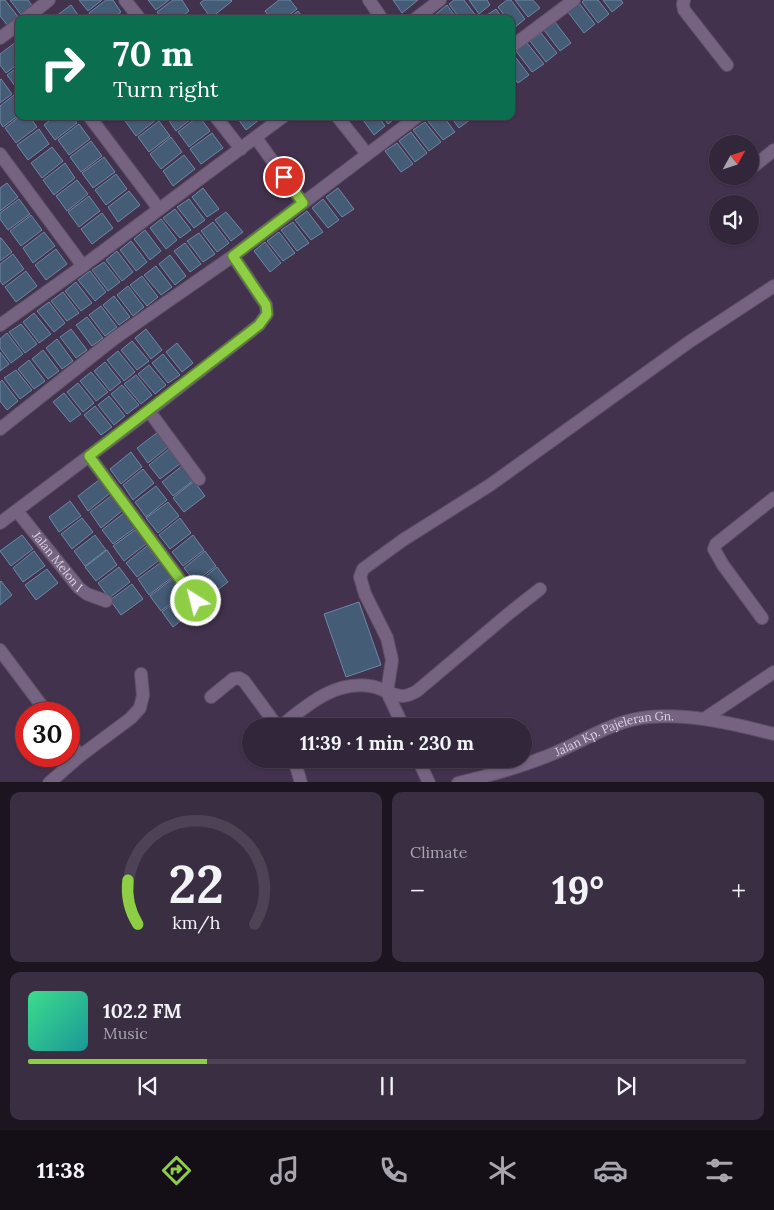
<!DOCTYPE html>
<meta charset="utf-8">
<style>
body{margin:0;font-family:Lora,serif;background:#3a2e42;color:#f1f3f6;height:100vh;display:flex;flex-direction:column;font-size:19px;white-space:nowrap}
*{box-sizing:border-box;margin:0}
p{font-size:16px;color:#a8a5af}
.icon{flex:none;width:28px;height:28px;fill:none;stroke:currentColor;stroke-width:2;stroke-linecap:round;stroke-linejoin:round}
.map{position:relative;height:782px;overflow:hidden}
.side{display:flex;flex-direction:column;gap:10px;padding:10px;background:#1c1520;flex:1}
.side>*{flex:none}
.banner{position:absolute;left:15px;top:15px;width:500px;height:105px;border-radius:10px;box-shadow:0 1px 4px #0004,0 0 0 1px #4d4354;background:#0b6e4f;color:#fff;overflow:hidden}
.needle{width:32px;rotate:50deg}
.buttons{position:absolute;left:709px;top:135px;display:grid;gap:10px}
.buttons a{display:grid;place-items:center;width:50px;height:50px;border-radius:50%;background:#32263a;box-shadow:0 1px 4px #0004,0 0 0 1px #4d4354;font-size:25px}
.speed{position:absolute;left:15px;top:702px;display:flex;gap:10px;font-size:25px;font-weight:700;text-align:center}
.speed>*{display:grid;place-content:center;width:65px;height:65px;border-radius:50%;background:#32263a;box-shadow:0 1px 4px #0004,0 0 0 1px #4d4354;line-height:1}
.speed .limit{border:8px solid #d22;background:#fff;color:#111}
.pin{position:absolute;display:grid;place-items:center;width:42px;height:42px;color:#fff;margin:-21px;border:2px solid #fff;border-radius:50%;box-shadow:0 1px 5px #0007}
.me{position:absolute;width:55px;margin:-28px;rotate:324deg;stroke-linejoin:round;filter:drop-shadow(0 0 4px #0008)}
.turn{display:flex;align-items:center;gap:18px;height:105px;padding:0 15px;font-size:22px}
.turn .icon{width:65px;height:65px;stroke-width:2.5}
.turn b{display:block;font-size:35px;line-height:42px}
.big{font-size:38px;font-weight:800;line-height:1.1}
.side .widget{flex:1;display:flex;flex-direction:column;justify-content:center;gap:8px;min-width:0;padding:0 18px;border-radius:10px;background:#3a2e42}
.side .dial{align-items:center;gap:0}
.dial svg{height:130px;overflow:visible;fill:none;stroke:#4d4354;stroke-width:7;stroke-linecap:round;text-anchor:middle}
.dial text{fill:#f1f3f6;stroke:none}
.song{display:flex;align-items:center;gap:15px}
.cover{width:60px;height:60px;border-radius:8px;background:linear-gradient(135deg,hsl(150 70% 55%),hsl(180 70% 35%))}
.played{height:5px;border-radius:2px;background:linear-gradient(90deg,#8dce44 25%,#4d4354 25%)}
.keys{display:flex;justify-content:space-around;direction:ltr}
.heat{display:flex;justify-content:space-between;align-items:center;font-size:28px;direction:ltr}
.side .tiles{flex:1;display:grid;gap:10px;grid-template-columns:1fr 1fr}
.widget:last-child{grid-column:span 2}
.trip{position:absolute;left:242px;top:718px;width:290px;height:50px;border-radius:25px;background:#32263a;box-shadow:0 1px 4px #0004,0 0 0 1px #4d4354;font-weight:800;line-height:50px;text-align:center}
.menu{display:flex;height:80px;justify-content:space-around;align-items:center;background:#140f17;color:#a8a5af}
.menu .icon{width:35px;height:35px}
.menu .current{color:#8dce44}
.menu b{font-size:22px;color:#f1f3f6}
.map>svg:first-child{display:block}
</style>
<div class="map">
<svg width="774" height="783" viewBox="0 0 774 783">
<rect width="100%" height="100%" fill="#43324e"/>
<path fill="#455c77" stroke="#6e87a3" d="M0,0H5L19,18L8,26L0,16Z
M10,0H28L33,7L22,16Z
M79,0H102L88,11Z
M106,0H113L121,12L112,19H93L89,13Z
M148,0H169L156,10Z
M173,0H182L189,11L179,19H162L157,12Z
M204,0H231L232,1L211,18L200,3Z
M279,0H290L297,9L284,19H271L265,11Z
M393,0H418L402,13Z
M454,0H464L476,16L472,19H460L449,4Z
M469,0H487L490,5L479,14Z
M507,0H511L525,19L514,28L511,24V19H507L498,7Z
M515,0H533L540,8L528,17Z
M584,0H598L609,14L598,23L582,2Z
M603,0H621L623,3L612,12Z
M579,3L595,24L584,33L568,12Z
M71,5L81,19H52Z
M447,5L457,19H439L436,14Z
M496,9L503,19H485L484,17Z
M298,11L304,19H288Z
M555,22L571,43L560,51L544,30Z
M541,33L557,53L546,62L530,41Z
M16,42L19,45V63L6,73L0,65V54Z
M527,43L544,64L532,72L516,51Z
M513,54L529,75L518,83L511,75V55Z
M19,66V89L18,90L7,75Z
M1,79L12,94L0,103V80Z
M14,95L19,102V115L3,127L0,122V106Z
M20,116H29L37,127L16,143L5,128Z
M55,116H72L77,123L55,140L44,125Z
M131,116H155L157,119L136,136L125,121Z
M166,116H195L176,131Z
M199,116L210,131L189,147L178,132Z
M236,116H264L246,130Z
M360,116H378L385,126L374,135Z
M382,116H398L388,124Z
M432,116H443L455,132L443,140L427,120Z
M450,116H469L471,119L459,128Z
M159,121L170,136L149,152L138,137Z
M425,122L441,142L429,151L413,130Z
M79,124L90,139L69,155L58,140Z
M39,129L49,144L28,160L17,145Z
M411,132L427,153L415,162L399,141Z
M212,133L223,148L201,164L190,149Z
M171,137L182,152L161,169L150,154Z
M91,141L102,156L81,172L70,157Z
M397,143L413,164L401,172L385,151Z
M52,147L63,161L42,178L31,163Z
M184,155L195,169L173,186L163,171Z
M104,157L115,172L93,188L82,173Z
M65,163L75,178L54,195L43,180Z
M116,174L127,189L106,205L95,190Z
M77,180L88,194L67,211L56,196Z
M7,183L18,197L0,211V188Z
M203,188L219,209L207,217L192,197Z
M338,188L354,209L342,217L326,197Z
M129,191L140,205L118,222L108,207Z
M89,196L100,211L79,227L68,212Z
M19,199L30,214L8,230L0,219V213Z
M189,199L205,220L194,228L177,207Z
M323,199L339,220L328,228L312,208Z
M175,209L191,230L180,238L163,218Z
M307,211L323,232L311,240L295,220Z
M226,212L243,232L231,241L215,220Z
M102,213L113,228L92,244L81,229Z
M31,215L42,230L21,246L10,231Z
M161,219L177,240L166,249L150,228Z
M213,222L229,243L217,252L201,231Z
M293,222L309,243L297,251L281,230Z
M145,230L161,251L150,260L134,239Z
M44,232L55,246L33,263L23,248Z
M279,232L295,253L283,261L267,241Z
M199,233L215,254L203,262L187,241Z
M0,238H1L12,252L0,261Z
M131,241L147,262L136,271L120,250Z
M265,242L281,263L270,272L254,251Z
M185,243L201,264L190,272L174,251Z
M56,249L67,264L46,280L35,265Z
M117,251L133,272L122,281L106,260Z
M13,254L24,269L3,285L0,281V264Z
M170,255L186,276L175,285L159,264Z
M104,262L120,282L108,291L92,270Z
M156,266L172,287L161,295L144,275Z
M26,271L37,286L16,302L5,287Z
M90,271L106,292L95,301L78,280Z
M142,276L158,297L147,306L130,285Z
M76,282L92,303L81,311L65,291Z
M128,286L144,307L133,316L117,295Z
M63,292L79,313L67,321L51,301Z
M114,296L130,317L119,325L103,305Z
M49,302L65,323L54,332L37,311Z
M101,306L117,327L105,336L89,315Z
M34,313L51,334L39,343L23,322Z
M87,317L103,338L92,346L76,325Z
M21,324L37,344L25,353L9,332Z
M71,329L87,350L76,358L60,337Z
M146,329L162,350L151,359L135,338Z
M7,333L23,354L11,363L0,348V339Z
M57,339L73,361L62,369L46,348Z
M132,341L149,361L137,370L121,350Z
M177,343L193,363L182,372L166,352Z
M43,350L59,371L48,379L32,359Z
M118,351L135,372L124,381L107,360Z
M0,352L9,364L0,371Z
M163,354L180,375L168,383L152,363Z
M29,360L45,381L34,389L18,369Z
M105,362L121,382L110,391L94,371Z
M149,365L166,385L155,394L138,374Z
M16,370L32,390L20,399L4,378Z
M91,372L108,392L96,401L80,381Z
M136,375L152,395L141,404L124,384Z
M2,380L18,401L7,410L0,401V382Z
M78,383L94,403L83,412L67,392Z
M122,385L139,405L127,414L111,394Z
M64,393L81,414L70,422L53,402Z
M109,396L125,416L114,425L98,405Z
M95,406L112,427L101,435L84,415Z
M158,432L169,446L148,463L137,448Z
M170,448L181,463L160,479L149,465Z
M131,452L142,467L121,484L110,469Z
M183,465L194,480L173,496L162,482Z
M143,469L154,483L133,500L123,485Z
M99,480L109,494L88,511L78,496Z
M194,481L205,496L184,512L173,498Z
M156,486L167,500L146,517L135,502Z
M111,496L122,511L101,528L90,512Z
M70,501L81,516L59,532L49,517Z
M168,502L179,516L158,533L146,518Z
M124,513L135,528L113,544L102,530Z
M82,518L93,532L72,549L61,534Z
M180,518L191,533L170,549L159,535Z
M135,530L146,544L124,561L113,546Z
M22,535L33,549L11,566L0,551Z
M95,535L106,550L85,566L74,551Z
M193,535L204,550L183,566L172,552Z
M147,546L158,561L137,577L126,563Z
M107,550L117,565L96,581L85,567Z
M34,551L45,566L23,582L13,568Z
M205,551L216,566L195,582L184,568Z
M160,563L171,578L149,595L138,579Z
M119,567L130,582L109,598L98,583Z
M217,567L228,582L207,598L196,584Z
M47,569L58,583L36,600L25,585Z
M172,579L183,594L161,611L150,596Z
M1,581L12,595L0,605V582Z
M132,584L143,599L121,615L110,600Z
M183,596L194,610L173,627L162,612Z
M359,602L381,665L346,677L324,614Z"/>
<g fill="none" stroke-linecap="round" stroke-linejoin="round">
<g stroke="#5f5068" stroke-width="14">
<g id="minor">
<path d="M125,0L140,19"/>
<path d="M369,0L382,19"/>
<path d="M684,0L683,4L684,10L727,65"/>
<path d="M25,19L49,0"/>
<path d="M415,19L440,0"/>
<path d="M0,38L19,24"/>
<path d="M511,47L574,0"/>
<path d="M89,116L159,209"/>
<path d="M215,116L241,149"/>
<path d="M337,116L367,154"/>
<path d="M256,138L303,203"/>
<path d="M0,154L83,266"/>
<path d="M754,166L774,150"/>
<path d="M0,325L83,266L284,116"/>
<path d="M149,411L199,479"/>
<path d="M0,429L115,338L233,256L418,116"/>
<path d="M89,456L196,601"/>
<path id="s1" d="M17,511L79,588L87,594L106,601"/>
<path d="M0,523L149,411L259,325L267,314L266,305L233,256"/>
<path d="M762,618L723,565L714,549L716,544L774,498"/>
<path d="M0,650L48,714"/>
<path d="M211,697L233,679L239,678L244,681L277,726"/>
<path d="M704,719L774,672"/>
<path d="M281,726C307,705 334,681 370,686C381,687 391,696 403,696C408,696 413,693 417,691L507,615L540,589"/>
<path d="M403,726L387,692L392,660L387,638L365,594L360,577L363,569L403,540L490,485L689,342L774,286"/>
<path d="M69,741L80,756"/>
<path d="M294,759L301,783"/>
<path d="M418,759L429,783"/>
<path d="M49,783L80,756L131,718L140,708L143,695L141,674"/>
<path id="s2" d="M458,783C492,775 525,766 557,752C587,739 615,720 649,717C690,713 735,724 774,734"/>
</g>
</g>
<use href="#minor" stroke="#756381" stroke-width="12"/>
</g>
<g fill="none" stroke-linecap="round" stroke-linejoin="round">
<g stroke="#5c862c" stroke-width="12">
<path id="route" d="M196,601L89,456L259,325L267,314L266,305L233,256L303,203L284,177"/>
</g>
<use href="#route" stroke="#8dce44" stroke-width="9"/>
</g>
<g text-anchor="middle" stroke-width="5" stroke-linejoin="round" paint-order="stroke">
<g font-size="12" fill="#dcd2e3" stroke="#43324e">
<text dy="4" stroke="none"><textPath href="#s1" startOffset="65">Jalan Melon I</textPath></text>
<text dy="4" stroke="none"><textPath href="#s2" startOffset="165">Jalan Kp. Pajeleran Gn.</textPath></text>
</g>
</g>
</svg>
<div class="buttons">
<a><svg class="needle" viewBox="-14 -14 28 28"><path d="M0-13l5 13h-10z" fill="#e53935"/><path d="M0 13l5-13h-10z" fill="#a8a5af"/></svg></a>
<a><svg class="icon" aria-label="sound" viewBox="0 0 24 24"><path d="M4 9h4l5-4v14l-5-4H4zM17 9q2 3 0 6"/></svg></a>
</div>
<div class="speed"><div class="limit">30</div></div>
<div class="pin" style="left:284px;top:177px;background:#d93025"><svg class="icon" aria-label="arrive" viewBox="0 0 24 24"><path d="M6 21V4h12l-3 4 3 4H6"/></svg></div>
<svg class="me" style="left:196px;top:601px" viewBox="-20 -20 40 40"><circle r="17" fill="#8dce44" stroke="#fff" stroke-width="3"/><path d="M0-11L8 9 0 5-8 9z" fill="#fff"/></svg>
<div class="trip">11:39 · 1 min · 230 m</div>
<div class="banner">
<div class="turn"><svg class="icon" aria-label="right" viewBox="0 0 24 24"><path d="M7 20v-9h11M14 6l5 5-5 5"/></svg><div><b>70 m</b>Turn right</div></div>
</div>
</div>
<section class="side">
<div class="tiles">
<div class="widget dial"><svg viewBox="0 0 100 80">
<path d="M14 69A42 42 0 1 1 86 69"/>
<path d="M14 69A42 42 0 0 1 8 42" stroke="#8dce44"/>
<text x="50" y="56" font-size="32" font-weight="700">22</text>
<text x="50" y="72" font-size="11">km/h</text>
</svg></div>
<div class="widget"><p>Climate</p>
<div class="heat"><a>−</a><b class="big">19°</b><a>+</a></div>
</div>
<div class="widget">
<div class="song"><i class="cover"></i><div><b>102.2 FM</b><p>Music</p></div></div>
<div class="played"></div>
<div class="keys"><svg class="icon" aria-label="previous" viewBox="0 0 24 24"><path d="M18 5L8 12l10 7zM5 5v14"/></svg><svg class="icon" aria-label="pause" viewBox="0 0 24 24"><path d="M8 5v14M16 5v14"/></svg><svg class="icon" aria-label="next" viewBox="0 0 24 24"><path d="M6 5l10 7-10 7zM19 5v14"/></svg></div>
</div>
</div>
</section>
<nav class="menu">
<b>11:38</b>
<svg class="icon current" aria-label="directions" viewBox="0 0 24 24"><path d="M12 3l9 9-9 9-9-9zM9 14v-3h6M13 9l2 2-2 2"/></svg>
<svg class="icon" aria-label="music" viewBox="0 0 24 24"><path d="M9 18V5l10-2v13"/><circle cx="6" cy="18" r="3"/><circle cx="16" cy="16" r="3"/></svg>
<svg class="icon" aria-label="phone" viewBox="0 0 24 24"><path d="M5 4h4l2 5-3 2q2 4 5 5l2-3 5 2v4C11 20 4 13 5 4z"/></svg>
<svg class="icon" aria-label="climate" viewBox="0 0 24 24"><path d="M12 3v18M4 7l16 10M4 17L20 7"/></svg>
<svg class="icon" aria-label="car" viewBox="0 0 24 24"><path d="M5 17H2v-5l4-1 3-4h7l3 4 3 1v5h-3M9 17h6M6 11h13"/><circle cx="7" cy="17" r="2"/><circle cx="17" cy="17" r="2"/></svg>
<svg class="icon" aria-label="filters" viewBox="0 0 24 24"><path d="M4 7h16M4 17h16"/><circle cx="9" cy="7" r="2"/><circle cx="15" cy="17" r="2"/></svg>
</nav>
